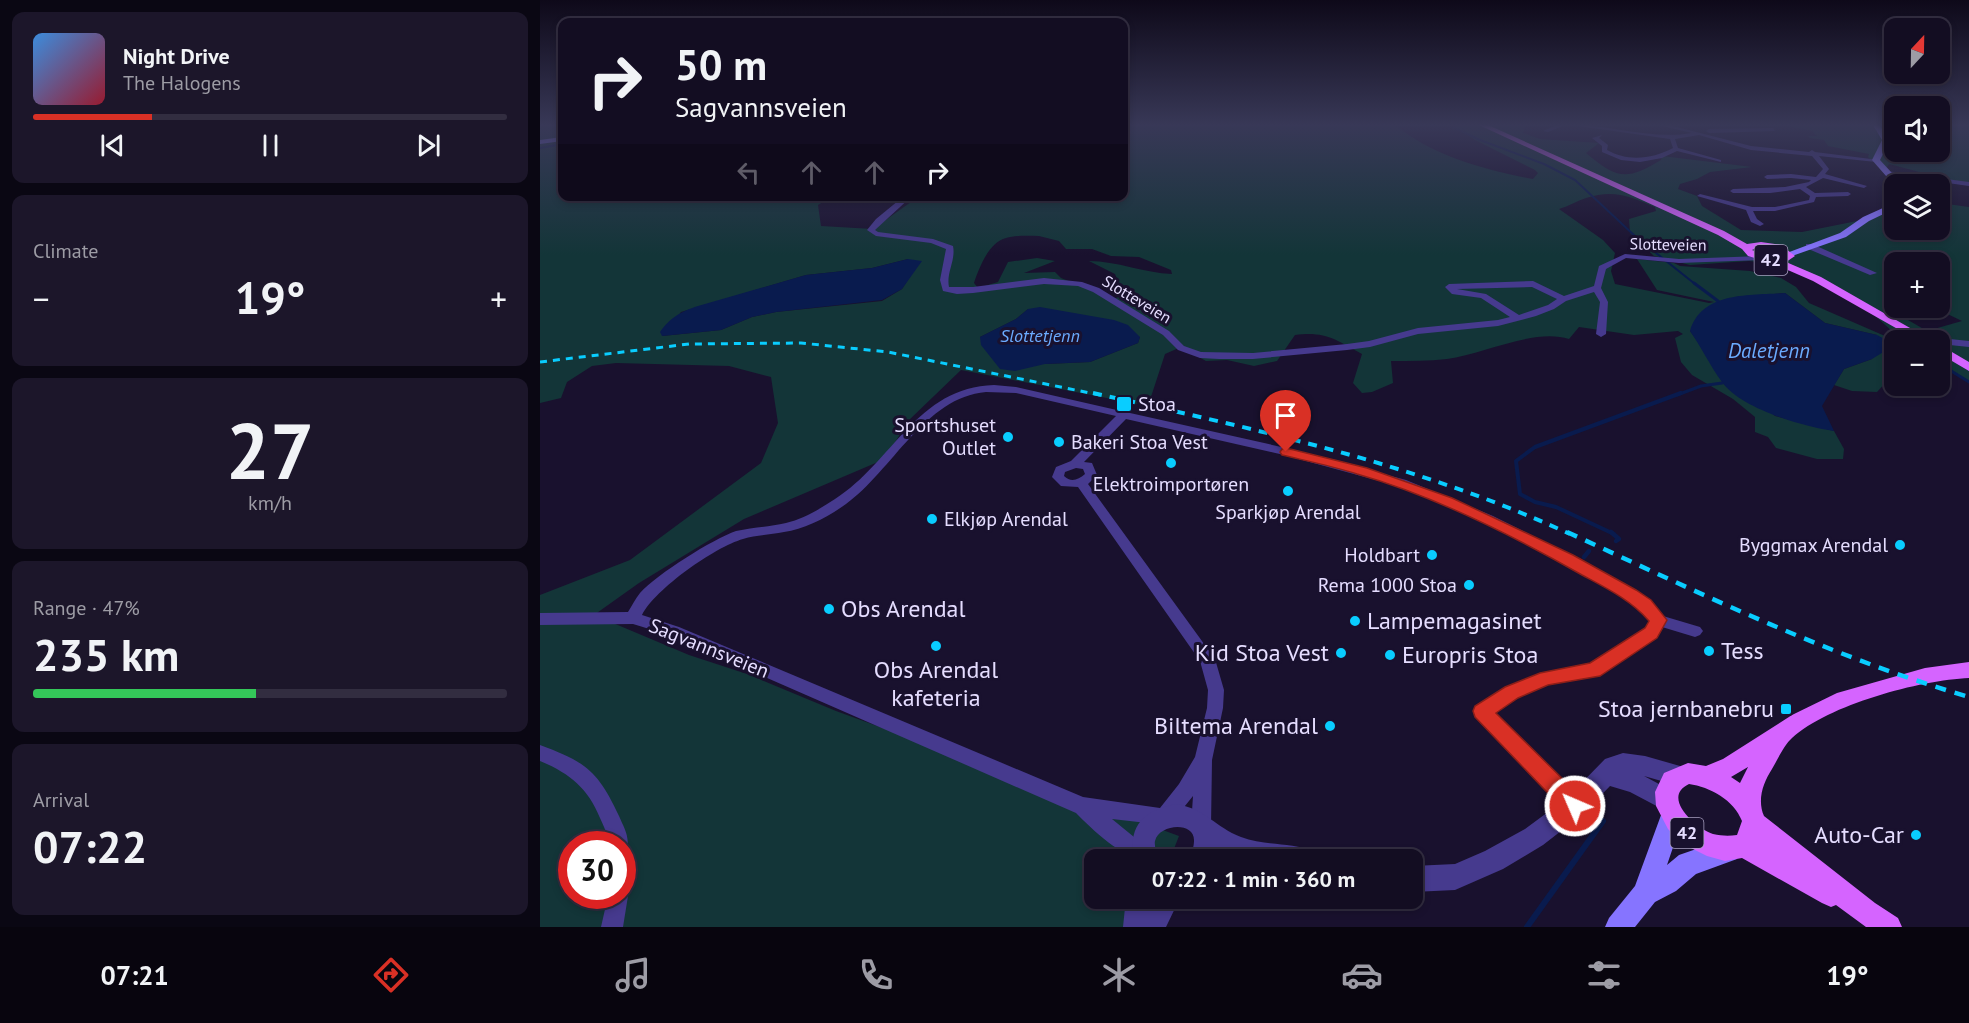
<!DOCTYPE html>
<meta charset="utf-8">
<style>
body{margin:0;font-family:"PT Sans",sans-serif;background:#1c162a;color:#f1f3f6;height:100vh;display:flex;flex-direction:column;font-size:22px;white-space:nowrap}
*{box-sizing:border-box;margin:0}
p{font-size:20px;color:#9d9ca5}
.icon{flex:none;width:33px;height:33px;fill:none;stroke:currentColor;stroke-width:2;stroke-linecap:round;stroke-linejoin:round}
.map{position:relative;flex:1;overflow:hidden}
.details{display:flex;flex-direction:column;gap:12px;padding:12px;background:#0a0713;width:540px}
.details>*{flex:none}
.banner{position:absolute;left:18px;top:18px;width:570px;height:183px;border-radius:12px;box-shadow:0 3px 9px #0003,0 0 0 2px #322d40;background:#130d22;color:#f1f3f6;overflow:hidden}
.needle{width:39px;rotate:22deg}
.buttons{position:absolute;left:1344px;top:18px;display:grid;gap:12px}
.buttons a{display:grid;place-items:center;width:66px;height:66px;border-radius:12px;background:#130d22;box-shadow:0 3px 9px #0003,0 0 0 2px #322d40;font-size:30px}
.speed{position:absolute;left:18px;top:831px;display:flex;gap:12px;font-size:30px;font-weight:700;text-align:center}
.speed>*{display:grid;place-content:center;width:78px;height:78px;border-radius:50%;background:#130d22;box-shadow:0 3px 9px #0003,0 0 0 2px #322d40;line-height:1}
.speed .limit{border:9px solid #d22;background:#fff;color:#111}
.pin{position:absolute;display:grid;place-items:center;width:51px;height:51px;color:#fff;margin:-62px -26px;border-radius:50% 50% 50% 0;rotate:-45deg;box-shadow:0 0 6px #0007}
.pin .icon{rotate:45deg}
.me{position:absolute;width:66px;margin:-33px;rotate:315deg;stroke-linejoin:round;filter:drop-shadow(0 0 4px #0008)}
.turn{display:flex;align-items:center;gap:21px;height:126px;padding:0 18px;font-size:27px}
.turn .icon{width:78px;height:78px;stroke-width:2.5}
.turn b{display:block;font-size:42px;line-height:51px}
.lanes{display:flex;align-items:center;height:57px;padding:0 18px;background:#0003;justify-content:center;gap:30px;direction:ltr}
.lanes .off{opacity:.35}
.big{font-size:45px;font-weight:700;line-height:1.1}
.details .widget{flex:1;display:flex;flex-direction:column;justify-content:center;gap:9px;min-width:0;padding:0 21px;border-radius:12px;background:#1c162a}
.details .dial{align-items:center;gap:0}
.dial b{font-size:78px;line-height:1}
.song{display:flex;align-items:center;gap:18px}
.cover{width:72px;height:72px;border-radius:9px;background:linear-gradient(135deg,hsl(210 70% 55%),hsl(350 70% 35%))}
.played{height:6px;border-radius:3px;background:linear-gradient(90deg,#d93025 25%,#322d40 25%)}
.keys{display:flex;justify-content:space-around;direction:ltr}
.heat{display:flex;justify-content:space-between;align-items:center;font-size:33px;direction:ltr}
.charge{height:9px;border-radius:4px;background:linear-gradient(90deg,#34c759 47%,#322d40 0)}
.trip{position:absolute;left:544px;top:849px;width:339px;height:60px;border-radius:12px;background:#130d22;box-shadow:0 3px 9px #0003,0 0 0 2px #322d40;font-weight:700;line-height:60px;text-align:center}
.tabs{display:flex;height:96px;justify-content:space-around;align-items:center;background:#08050e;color:#9d9ca5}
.tabs .icon{width:42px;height:42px}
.tabs .active{color:#d93025}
.tabs b{font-size:27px;color:#f1f3f6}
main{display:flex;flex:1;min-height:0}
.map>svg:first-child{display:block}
</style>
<main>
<section class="details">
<div class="widget">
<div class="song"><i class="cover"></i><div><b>Night Drive</b><p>The Halogens</p></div></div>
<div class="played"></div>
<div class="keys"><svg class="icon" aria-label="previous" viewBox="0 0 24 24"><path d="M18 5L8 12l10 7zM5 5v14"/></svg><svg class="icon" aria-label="pause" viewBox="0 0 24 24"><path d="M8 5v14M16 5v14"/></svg><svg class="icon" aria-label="next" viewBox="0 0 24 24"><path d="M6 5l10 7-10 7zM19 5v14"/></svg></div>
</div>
<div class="widget"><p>Climate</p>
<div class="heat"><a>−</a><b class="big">19°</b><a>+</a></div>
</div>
<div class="widget dial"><b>27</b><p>km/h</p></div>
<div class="widget"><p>Range · 47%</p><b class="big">235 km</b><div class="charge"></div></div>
<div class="widget"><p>Arrival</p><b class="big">07:22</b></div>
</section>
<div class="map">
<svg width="1429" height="927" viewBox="0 0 1429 927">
<rect width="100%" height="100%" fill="#19112e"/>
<path fill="#133538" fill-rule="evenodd" d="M0,125H22V196L291,197L278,205L281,226L333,229L378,197L584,196V125H855C893,156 945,170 993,179L998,173L995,170L935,140L913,125H986L983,133L1000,139L1059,143L1046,153C1077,179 1086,181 1121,160L1122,156L1212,167L1170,172L1157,179L1140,184L1138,189L1157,196L1162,206L1201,230L1262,232L1322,220L1354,202V230H1400V203L1429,207V381L1408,369L1400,370V340H1362L1334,315L1262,274L1235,264L1209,261L1150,265L1114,256L1090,233L1089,219L1116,211L1115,207C1090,196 1073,189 1046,198C1037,201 1029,206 1019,209L1063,240L1075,253L1071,271L1075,284L1169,303L1174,302L1117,290L1097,259L1134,263L1140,266L1210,271L1241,278L1256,287L1269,303L1345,336L1348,341L1354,342V379L1347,381L1337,392L1312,391L1294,385L1304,369L1332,359L1337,335L1285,323L1245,293L1196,297L1150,331L1166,353L1235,416L1294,431L1304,449L1303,459H1277L1236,448L1228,437L1215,432V417L1193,399L1152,375L1141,362L1135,338L1143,334L1138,331L1094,335L1039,327L1029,339C994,328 944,354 907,359C889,361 869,361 851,361L853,383L832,392L822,393L813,383L822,354C796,340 786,331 755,335L737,361L714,366L687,360L666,361L641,347L625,354L608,406L421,370L368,421L345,459L204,519L99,583L54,615L149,655L207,674L296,711L639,836L630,859L555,860V898L613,899L601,927H0V595L90,560L221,463L238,423L231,377L189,366L76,363L52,366L27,382L21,398L0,403ZM499,236L519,241L526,249H552L571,256L599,257L631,270L632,274C604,273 577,261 549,261L575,274L583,295L574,299L521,278L515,272L484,273L515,261L497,258L468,262L458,282L438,288L434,283C439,268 449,242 466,238C476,235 489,236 499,236ZM368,259L371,275L362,289L342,301L236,312L212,317L181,330L122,336L141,312L266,275L332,268ZM1354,262H1400V308H1395L1422,321L1387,331L1349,309L1370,308H1354ZM488,309L600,337L598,343L550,362L505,364L440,337L476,319ZM32,844H82V896H32Z
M1242,125H1354V152H1400V125H1429V185L1349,164L1346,168L1360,184H1356L1348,174L1328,157L1329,154L1288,146L1284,140L1270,138L1268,136H1277L1272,131Z"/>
<path fill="#091b4e" d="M368,259L382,261L362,289L342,300L236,312L212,317L181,330L122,336L120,332C131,317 140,312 158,306L266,275L332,268Z
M1245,293L1285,323L1337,335L1348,341L1350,348L1332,359L1304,369L1282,406L1294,431C1263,427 1200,408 1182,382C1170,366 1162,348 1150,331C1162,291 1210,296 1245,293Z
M500,307L574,320L588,325L600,337L598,343L550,362L505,364L475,371L460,369L441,345L440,337L476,319L488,309Z"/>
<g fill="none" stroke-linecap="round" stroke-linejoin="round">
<path stroke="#091b4e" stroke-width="2" d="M909,125L940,140L1004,164L1035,180L1096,237L1155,284
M0,148L22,144"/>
<path stroke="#091b4e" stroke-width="3" d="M1154,283L1178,301
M1350,348L1354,349
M1400,364L1429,382
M1137,395L1161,386L1182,383"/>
<path stroke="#091b4e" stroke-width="4" d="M1074,534L1016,507L995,502L980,494L976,461L995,447L1141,393"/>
<path stroke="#091b4e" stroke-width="4.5" d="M1071,532L1079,539L1076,541
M1044,557L1049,551"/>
<path stroke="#091b4e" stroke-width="6" d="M987,927L1063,821"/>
<path fill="#463a8e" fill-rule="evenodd" d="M1017,125H1025L1008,132L1003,131Z
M1031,125C1072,125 1112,140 1152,133L1118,125H1129L1211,146L1269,152L1272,150L1275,152L1339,160L1336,162L1279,156L1289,169L1285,174L1327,186L1324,188L1283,178L1266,187L1275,193L1308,192L1311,194L1308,196L1276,197L1274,202L1235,211H1213L1217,219L1224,224L1220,226L1211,222L1206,210L1157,196L1160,194L1212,207H1235L1269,200L1270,196L1260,189L1230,193H1193L1190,191L1193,189L1245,187L1269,182L1271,180L1251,178L1227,179L1224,177L1227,175L1251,174L1276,177L1283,169L1272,156L1211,150L1159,135L1135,139L1138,148L1181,160V162L1137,151L1122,158L1100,162L1081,160L1062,152V146L1052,138L1062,135L1059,138L1068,145L1067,150C1088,162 1112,159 1133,148L1130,139Z
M1233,128L1235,131L1169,133L1166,131L1169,129Z
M1346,171L1429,182V186L1344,174V172Z
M364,196H372L335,230L338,232L393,239L413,246C416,260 406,273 409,287H433L504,278L542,282L559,288L629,331L644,346L661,352L713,353L807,344L829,341L878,328L958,320L970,317L941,298L912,294L905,287L909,284L993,281L1024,296L1054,286L1059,266L1085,254L1139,259L1221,256L1225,258L1221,260L1139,263L1086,258L1066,269L1061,288L1068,302L1066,334L1061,337L1056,334L1060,302L1054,292L1026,301L1014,309L996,316L958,326L878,334L830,347L807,350L713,359H679L660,358L638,350L623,335L553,292L538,286L504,284L433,293L417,294L403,291L400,280L406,249L391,243L336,236L327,230L336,219ZM992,287L1017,299L1008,305L979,315L946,294L917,289Z
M1266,244H1272L1337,273L1330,275L1266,248Z
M1400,338L1429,341V347L1400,344V340H1396Z
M454,385L476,387L581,411L585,410L590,413L746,448L866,480L953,516L1033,556L1095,590L1111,601L1123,616L1160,627L1163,631L1160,635L1155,637L1122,627L1116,637L1060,675L1008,684L978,698L954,712L1042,800L1044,806L1042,812L1035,815L1028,812L936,716L934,711L936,706L966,688L1000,673L1050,664L1106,629L1110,621L1101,609L1023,562L943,522L858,486L744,455L586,419L544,462L552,463L557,475L548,484L675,659L684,690L683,708L672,760L671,826L668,833L661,835L654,833L651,826L653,796L632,822L625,825L572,819L594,837L610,845L613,852L610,859C585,862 553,830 536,813L129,635L93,624L0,625V613L88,612C92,606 95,599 100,593C117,574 173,539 196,531C213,527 229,527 246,523C263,519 280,509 295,499C352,463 377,387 454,385ZM446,392L476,393L576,416L531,461L516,467L512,477L521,486L538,487L660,661L668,690L667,708L655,757L639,784L620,808L543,797L139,627L102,615C115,589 175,547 203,539C216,535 230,535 244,532C265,529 288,517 306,504C352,471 385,397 446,392ZM536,468L543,469L545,474C538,480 531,483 524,476L525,472Z
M0,745C46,762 58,771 79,816C84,828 91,838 86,851L82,852V844H69C68,835 64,827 60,818C48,788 29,773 0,761Z
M82,888L85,889L88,896L83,927H61L68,896H82Z"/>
<path fill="#463a8e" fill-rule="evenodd" d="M1083,753L1105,756L1147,768L1150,775L1147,782L1139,786L1104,776L1134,792L1138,800L1134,808L1126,811L1090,792L1070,786L1043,814L1003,845L963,869L915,890L873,892V866L915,864L945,851L985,829L1027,798L1065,759Z
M636,804C666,809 675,827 701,837C725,846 751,842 774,851L777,860H696L676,850L674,860H650C651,854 654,847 654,841C655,821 619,824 615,841C614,846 617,854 617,860H593C589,824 603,811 636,804Z
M586,898H612V901L613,898H640L626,927H583Z"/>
<path fill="#8674ff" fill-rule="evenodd" d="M1333,125H1339L1350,140L1340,160L1362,184L1354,185L1332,160L1342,140Z
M22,137V141L0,144V140Z
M1354,203V209L1329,221L1306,237L1252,256L1244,254L1300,233L1323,217Z
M1132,804L1140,807L1144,815L1127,865L1139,855L1188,838L1197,841L1200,850L1197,859L1156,874L1136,891L1115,902L1095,927H1065L1069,918L1095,886L1124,807Z"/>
<path fill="#d564ff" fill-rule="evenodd" d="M939,125H948L1184,231L1207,244L1221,242L1241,245L1255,256L1246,262L1281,277L1391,340H1377L1273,281L1232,263L1208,256L1202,249L1178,235ZM1216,248L1234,249L1244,255L1229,257L1212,250Z
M1400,345L1429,362V371L1400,354Z
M1429,662V678C1380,680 1288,705 1252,738C1244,745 1238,759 1232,769C1223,783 1217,800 1224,816L1335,903L1358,918L1362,927H1326L1296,905L1291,907L1282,903L1202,858L1185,861L1167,856L1141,843L1128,829L1116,806L1115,792L1124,773L1148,763L1166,766L1183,759L1252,715L1297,693L1385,668ZM1208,767L1200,783L1191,777ZM1149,784C1170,787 1194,800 1202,821L1197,835C1189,836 1182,836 1173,834C1155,828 1121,797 1149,784Z"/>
<path stroke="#09cdff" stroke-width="3" stroke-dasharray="7 6" stroke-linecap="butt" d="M0,362L149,344L261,343L348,352L560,395"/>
<path stroke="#09cdff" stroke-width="4" stroke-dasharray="9 8" stroke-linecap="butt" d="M553,393C715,429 878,464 1030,534"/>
<path stroke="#09cdff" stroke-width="4.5" stroke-dasharray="11 9" stroke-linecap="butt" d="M1027,532C1162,594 1286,655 1429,697"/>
</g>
<linearGradient id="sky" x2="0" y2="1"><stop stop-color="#0e0919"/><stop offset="0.49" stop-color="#383857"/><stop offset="1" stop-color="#383857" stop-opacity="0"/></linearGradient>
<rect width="1429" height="255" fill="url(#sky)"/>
<path fill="#d93025" stroke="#8d1f18" stroke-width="1.5" d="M746,448L827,468L912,498L1033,555L1096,590L1111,600L1127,620L1117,638L1060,676L1008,685L978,698L956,713L1042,798L1045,806L1042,813L1035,816L1027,813L935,717L933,711L935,706L965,687L1000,673L1050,663L1105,628L1109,621C1091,600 1066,588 1042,575C972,535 895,496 817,474C792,466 767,461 742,455L740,452L742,449Z"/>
<g fill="#09cdff" stroke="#19112e" stroke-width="2">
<rect x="576" y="396" width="16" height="16" rx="3"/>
<circle cx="468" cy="437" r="6"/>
<circle cx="519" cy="442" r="6"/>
<circle cx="631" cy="463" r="6"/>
<circle cx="748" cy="491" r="6"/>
<circle cx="392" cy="519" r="6"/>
<circle cx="1360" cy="545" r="6"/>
<circle cx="892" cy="555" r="6"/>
<circle cx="929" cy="585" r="6"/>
<circle cx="289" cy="609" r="6"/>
<circle cx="815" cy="621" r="6"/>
<circle cx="396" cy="646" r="6"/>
<circle cx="1169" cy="651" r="6"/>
<circle cx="801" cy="653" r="6"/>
<circle cx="850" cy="655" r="6"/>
<rect x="1240" y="703" width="12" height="12" rx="3"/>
<circle cx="790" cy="726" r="6"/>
<circle cx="1376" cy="835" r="6"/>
</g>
<g text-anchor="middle" stroke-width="6" stroke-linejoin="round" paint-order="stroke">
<g font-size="16" fill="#e5ddff" stroke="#19112e">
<text transform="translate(1128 244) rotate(1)" y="6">Slotteveien</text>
<text transform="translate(597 299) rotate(31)" y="6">Slotteveien</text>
</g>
<g fill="#19112e" stroke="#a8a0c0" stroke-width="1.5">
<rect x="1214.5" y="245" width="33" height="30" rx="4.5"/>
<rect x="1130.5" y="818" width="33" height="30" rx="4.5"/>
</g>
<g font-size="18" font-weight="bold" fill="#e5ddff">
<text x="1231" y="266">42</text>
<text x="1147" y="839">42</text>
</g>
<g font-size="18" font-style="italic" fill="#6babff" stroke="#19112e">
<text x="500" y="342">Slottetjenn</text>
</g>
<g font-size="20" fill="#e5ddff" stroke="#19112e" text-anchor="end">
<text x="598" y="411" text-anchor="start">Stoa</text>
<text x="456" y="432">Sportshuset<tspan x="456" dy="23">Outlet</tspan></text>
<text x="531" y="449" text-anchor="start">Bakeri Stoa Vest</text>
<text x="631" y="491" text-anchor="middle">Elektroimportøren</text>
<text x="748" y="519" text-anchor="middle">Sparkjøp Arendal</text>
<text x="404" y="526" text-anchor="start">Elkjøp Arendal</text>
<text x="1348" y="552">Byggmax Arendal</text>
<text x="880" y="562">Holdbart</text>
<text x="917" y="592">Rema 1000 Stoa</text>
</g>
<g font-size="20" fill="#e5ddff" stroke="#19112e">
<text transform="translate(169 648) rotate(22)" y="7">Sagvannsveien</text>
</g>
<g font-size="21" font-style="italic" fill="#6babff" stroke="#19112e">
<text x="1229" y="358">Daletjenn</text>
</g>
<g font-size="24" fill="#e5ddff" stroke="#19112e" text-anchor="start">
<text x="301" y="617">Obs Arendal</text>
<text x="827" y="629">Lampemagasinet</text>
<text x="1181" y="659">Tess</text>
<text x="789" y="661" text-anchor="end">Kid Stoa Vest</text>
<text x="862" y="663">Europris Stoa</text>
<text x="396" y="678" text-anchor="middle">Obs Arendal<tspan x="396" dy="28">kafeteria</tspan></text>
<text x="1234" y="717" text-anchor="end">Stoa jernbanebru</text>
<text x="778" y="734" text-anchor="end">Biltema Arendal</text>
<text x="1364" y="843" text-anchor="end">Auto-Car</text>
</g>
</g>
</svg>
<div class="buttons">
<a><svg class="needle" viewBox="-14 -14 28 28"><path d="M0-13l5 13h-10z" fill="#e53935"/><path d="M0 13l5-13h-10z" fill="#9d9ca5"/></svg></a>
<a><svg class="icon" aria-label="sound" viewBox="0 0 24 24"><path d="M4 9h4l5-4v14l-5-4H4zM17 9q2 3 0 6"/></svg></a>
<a><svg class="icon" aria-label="layers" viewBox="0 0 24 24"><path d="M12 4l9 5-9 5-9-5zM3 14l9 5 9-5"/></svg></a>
<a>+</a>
<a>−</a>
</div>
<div class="speed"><div class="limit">30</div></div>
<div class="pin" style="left:746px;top:452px;background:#d93025"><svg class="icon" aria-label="arrive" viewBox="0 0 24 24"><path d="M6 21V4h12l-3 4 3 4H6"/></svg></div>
<svg class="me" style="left:1035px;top:806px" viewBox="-20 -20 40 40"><circle r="17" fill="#d93025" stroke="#fff" stroke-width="3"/><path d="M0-11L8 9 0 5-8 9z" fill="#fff"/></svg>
<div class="trip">07:22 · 1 min · 360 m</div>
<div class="banner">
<div class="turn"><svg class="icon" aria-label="right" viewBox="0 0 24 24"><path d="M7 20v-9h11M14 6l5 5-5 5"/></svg><div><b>50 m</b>Sagvannsveien</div></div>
<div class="lanes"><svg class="icon off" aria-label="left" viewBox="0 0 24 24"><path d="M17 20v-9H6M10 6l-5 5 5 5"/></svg><svg class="icon off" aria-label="ahead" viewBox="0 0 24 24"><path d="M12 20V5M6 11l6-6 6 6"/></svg><svg class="icon off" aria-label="ahead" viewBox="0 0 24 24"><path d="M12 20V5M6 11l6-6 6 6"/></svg><svg class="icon" aria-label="right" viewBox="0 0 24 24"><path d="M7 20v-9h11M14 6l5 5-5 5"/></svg></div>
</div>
</div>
</main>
<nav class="tabs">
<b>07:21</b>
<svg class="icon active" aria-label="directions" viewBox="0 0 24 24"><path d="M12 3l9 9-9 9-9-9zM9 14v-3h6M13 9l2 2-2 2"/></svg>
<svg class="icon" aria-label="music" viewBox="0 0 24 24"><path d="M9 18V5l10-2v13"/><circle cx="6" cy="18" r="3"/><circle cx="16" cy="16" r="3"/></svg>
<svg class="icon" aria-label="phone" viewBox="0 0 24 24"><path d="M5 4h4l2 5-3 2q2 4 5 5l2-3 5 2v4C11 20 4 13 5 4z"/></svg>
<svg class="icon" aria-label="climate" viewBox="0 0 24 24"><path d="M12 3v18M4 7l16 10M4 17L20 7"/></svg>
<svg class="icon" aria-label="car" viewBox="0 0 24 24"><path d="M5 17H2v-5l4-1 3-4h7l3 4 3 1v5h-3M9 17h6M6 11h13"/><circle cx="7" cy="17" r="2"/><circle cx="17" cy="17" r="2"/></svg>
<svg class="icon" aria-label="filters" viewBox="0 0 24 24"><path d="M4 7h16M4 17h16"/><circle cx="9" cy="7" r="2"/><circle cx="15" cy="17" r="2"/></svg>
<b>19°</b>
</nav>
